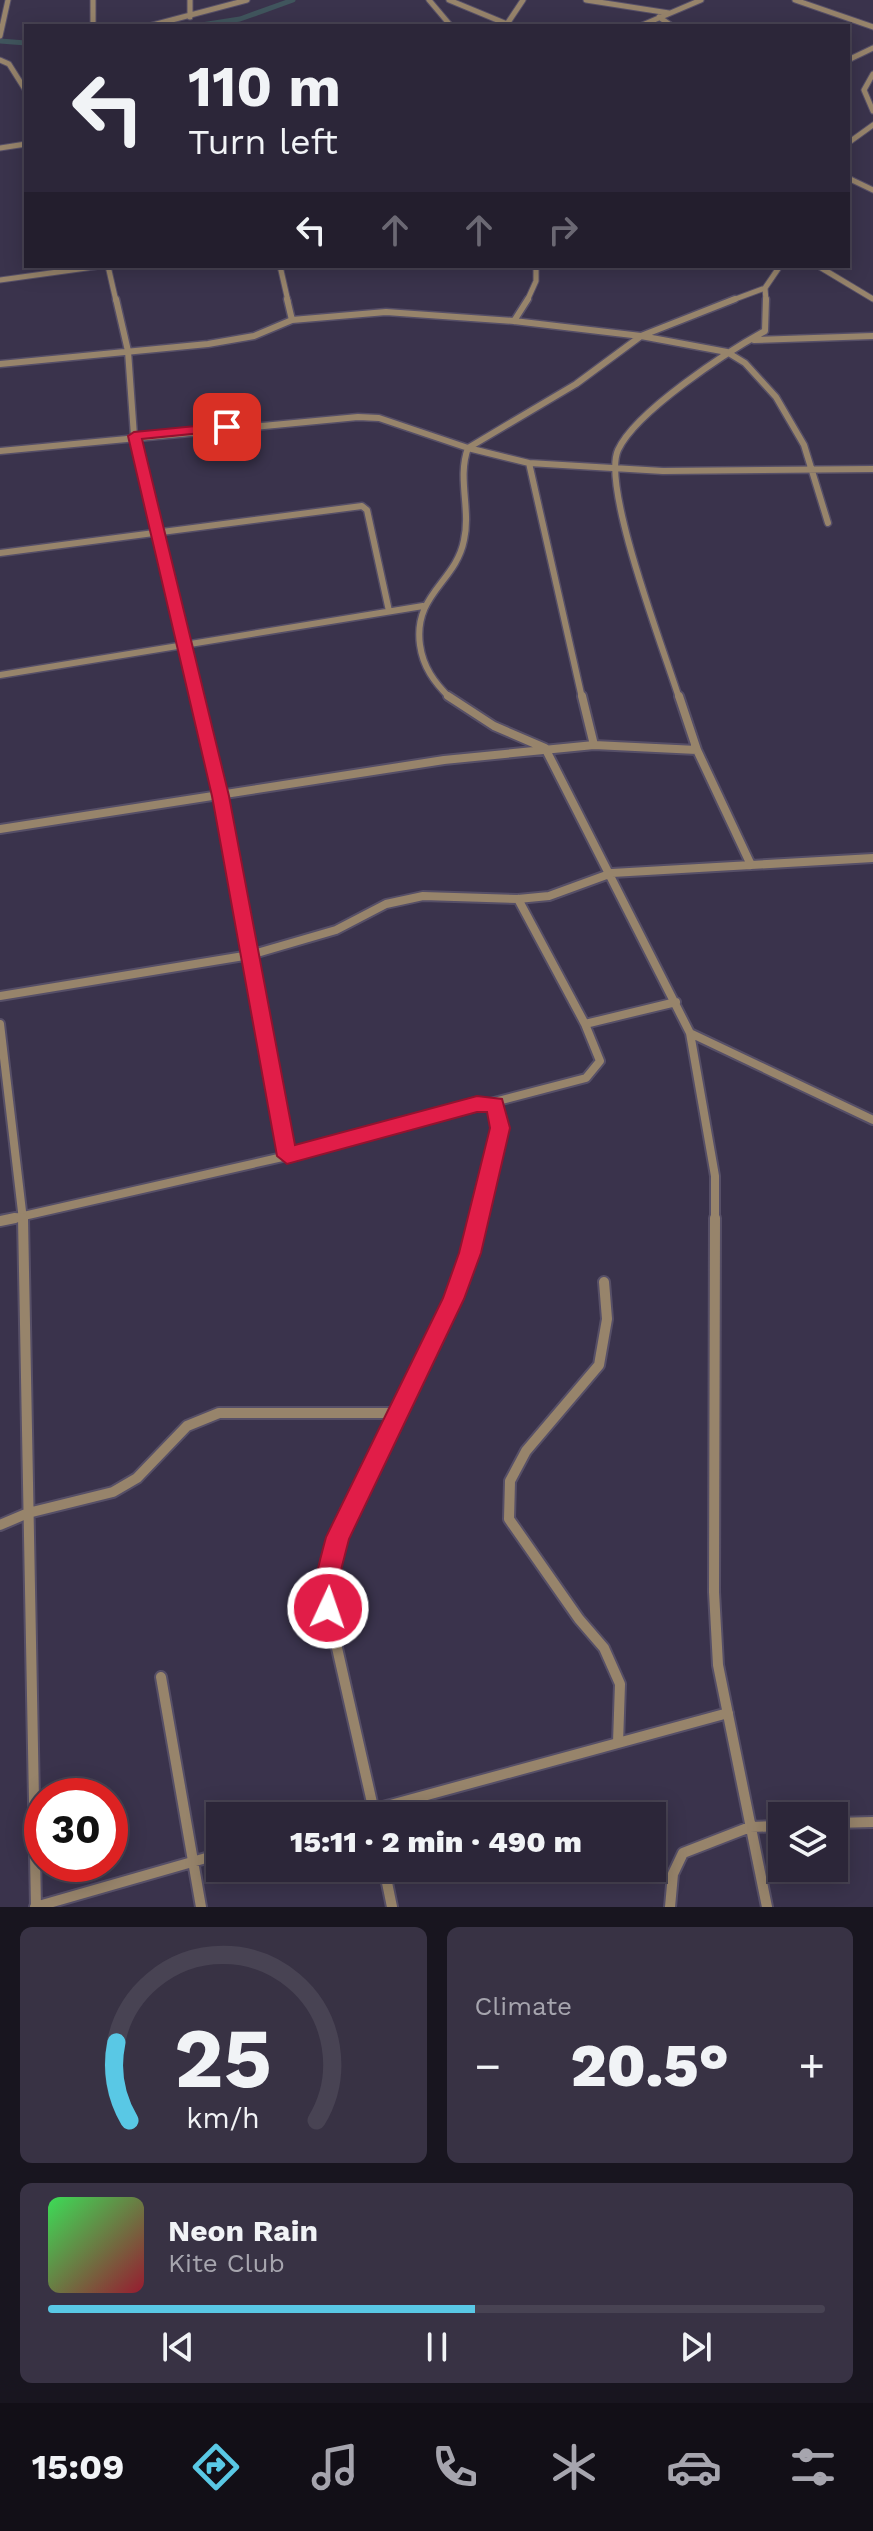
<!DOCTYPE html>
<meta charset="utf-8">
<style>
body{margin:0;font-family:"Work Sans",sans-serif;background:#383244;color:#f1f3f6;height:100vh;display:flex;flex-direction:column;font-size:30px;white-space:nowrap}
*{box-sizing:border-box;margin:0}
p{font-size:26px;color:#a6a5ae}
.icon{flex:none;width:44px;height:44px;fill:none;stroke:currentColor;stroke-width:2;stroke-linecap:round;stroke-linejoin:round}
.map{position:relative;height:1907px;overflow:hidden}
.sheet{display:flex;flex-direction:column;gap:20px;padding:20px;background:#18151f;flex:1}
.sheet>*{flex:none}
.hud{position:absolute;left:24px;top:24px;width:826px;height:244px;border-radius:0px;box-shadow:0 4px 20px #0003,0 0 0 2px #484353;background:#2c2639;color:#f1f3f6;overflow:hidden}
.controls{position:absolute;left:768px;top:1802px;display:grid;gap:16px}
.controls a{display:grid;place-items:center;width:80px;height:80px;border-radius:0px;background:#2c2639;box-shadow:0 4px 20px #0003,0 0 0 2px #484353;font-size:40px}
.speed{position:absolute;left:24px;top:1778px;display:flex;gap:16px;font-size:40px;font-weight:700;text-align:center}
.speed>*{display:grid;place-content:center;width:104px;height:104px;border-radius:50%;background:#2c2639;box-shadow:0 4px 20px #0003,0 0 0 2px #484353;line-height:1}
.speed .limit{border:12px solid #d22;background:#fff;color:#111}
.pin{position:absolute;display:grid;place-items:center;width:68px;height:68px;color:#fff;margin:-34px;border-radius:16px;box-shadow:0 4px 12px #0006}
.me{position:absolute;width:88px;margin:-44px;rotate:3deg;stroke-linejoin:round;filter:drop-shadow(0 0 6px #0008)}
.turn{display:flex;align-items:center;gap:28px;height:168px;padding:0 32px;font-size:36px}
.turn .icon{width:104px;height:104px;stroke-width:2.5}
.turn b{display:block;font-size:56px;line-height:68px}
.lanes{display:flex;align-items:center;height:76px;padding:0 32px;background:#0003;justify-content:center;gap:40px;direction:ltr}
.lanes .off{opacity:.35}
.big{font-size:60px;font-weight:800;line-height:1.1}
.sheet .card{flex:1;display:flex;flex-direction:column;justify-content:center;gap:12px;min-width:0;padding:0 28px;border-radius:12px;background:#383244}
.sheet .dial{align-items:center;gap:0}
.dial svg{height:208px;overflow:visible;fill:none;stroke:#484353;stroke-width:7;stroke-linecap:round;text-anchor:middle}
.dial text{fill:#f1f3f6;stroke:none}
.song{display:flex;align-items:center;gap:24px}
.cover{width:96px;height:96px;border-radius:12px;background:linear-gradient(135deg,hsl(130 70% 55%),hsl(350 70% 35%))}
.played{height:8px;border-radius:4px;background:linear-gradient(90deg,#59c8e5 55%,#484353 55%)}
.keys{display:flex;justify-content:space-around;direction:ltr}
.heat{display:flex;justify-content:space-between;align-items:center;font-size:44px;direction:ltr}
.sheet .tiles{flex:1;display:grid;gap:20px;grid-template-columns:1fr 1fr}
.card:last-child{grid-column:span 2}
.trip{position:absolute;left:206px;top:1802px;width:460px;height:80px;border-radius:0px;background:#2c2639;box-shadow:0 4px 20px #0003,0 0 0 2px #484353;font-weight:800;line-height:80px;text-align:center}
.tab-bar{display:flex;height:128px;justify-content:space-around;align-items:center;background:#120f17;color:#a6a5ae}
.tab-bar .icon{width:56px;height:56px}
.tab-bar .on{color:#59c8e5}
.tab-bar b{font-size:36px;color:#f1f3f6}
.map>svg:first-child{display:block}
</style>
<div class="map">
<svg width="873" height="1907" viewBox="0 0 873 1907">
<rect width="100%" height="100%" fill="#3a334c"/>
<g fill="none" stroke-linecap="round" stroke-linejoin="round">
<path stroke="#40555d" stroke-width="5" d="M195,26L240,19L293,0
M0,41L26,43"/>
<g stroke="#564f67" stroke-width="7">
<path id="street-far3" d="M93,0V26
M190,0V17
M429,0L451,26
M449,0L512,26
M586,0L669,13
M795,0L873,27
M659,17L672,26
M507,24L523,0
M149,26L247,0
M640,26L701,0
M0,36L8,0
M0,60L9,64L26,91
M848,60L873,48
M873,74L864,90L873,111
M848,143L873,125
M0,148L26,144
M848,178L873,190
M108,266L116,301
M280,266L288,301
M818,266L873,299
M0,280L101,266
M765,288L766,301
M527,301L536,281V266
M730,301L765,288L780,266"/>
</g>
<g stroke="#564f67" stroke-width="9">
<path id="street-far2" d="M116,299L128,351L134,436L196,698
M287,299L292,320
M514,321L528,299
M754,340L873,336
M0,364L208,344L254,336L292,320L386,312L514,321L641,336L727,352L745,363L776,397L804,445L828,523
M0,451L358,417L379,418L468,448L529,463L663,471L873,469
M529,463L582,698
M0,553L362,506L367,510L389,611
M0,675L423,606
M450,698C434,682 423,667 420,645C413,594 456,582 464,540C471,509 457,478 468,448L576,384L641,336L735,299
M679,698C665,653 601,487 618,450C636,411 727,352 765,331L766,299"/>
</g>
<g stroke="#564f67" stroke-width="12">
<path id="street-far1" d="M196,696L220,796L287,1156
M448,696L494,726L545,748L690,1033L715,1176V1220
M582,696L594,745
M679,696L697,750L751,865
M0,829L444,760L594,745L697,750
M0,996L250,955L336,930L386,904L423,896L518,899L549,896L612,873L873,858
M0,1024L23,1220
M585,1024L676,1002
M690,1033L873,1120
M6,1220L287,1156L586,1078L600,1061L585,1024L518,899
M478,1220L500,1128L495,1105"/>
</g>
<g stroke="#564f67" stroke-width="14">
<path id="street" d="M23,1218L36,1907
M715,1218L714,1592L718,1665L767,1907
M0,1221L15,1218
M604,1282L607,1319L599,1365L526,1451L510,1481L509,1519L579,1619L604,1648L620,1684L618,1743
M0,1525L28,1513L113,1492L137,1478L187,1426L219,1413H398
M161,1677L201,1907
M350,1816L728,1713
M375,1816L328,1608V1574L338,1537L453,1299L478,1218
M834,1823L873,1822
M384,1868L392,1907
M35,1907L220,1854
M670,1907L673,1874L683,1853L750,1827L782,1826"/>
</g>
<use href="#street-far3" stroke="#97846b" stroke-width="5"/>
<use href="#street-far2" stroke="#97846b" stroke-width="6"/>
<use href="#street-far1" stroke="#97846b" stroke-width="8"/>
<use href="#street" stroke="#97846b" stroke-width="10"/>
</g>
<path fill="#e11d48" stroke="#92132f" stroke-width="2" d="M227,423L232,425V430L142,439L229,796L295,1145L477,1096L502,1099L510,1128L481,1253L464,1299L349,1539L340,1574L336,1616L328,1620L319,1616C309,1591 320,1561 326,1537L443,1298L459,1253L490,1128L487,1112H477L287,1164L277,1156L212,796L128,436L134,432Z"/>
</svg>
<div class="controls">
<a><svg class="icon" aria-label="layers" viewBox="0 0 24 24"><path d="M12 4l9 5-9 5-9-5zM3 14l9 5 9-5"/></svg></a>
</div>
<div class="speed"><div class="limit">30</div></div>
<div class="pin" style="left:227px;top:427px;background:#d93025"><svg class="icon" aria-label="arrive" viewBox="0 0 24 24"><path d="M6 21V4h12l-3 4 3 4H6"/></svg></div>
<svg class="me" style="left:328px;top:1608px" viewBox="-20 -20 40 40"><circle r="17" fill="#e11d48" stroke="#fff" stroke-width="3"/><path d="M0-11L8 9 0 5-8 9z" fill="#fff"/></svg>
<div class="trip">15:11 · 2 min · 490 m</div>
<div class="hud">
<div class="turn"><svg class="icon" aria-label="left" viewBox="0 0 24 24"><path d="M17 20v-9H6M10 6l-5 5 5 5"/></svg><div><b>110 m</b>Turn left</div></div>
<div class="lanes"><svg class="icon" aria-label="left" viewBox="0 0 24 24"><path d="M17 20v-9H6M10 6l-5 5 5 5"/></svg><svg class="icon off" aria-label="ahead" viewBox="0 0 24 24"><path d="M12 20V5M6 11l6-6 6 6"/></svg><svg class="icon off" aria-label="ahead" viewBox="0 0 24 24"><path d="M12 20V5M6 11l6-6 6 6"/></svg><svg class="icon off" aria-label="right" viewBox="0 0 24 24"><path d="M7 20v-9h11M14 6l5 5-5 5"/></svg></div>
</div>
</div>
<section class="sheet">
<div class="tiles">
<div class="card dial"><svg viewBox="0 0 100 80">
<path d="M14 69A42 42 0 1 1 86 69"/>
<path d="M14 69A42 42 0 0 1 9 39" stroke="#59c8e5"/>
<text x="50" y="56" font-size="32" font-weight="700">25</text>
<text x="50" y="72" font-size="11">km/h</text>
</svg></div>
<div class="card"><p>Climate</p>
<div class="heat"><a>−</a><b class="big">20.5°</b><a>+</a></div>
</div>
<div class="card">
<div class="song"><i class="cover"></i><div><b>Neon Rain</b><p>Kite Club</p></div></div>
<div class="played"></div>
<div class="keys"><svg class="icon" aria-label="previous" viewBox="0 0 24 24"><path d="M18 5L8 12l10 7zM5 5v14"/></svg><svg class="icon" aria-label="pause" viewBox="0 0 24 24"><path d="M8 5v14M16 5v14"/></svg><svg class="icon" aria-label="next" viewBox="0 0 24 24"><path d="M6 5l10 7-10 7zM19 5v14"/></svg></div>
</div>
</div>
</section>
<nav class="tab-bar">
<b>15:09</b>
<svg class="icon on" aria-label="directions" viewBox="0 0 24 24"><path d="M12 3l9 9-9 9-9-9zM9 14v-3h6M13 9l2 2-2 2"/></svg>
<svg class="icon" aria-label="music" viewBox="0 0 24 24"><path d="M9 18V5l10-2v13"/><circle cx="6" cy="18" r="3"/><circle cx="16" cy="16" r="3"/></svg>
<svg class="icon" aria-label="phone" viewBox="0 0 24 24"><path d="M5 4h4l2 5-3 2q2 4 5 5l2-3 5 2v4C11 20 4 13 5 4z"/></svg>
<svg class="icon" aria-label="climate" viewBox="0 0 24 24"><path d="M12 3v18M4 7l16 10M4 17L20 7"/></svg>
<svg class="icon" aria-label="car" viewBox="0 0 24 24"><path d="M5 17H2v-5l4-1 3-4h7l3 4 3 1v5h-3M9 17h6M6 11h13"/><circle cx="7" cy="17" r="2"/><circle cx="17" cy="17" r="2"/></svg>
<svg class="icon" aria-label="filters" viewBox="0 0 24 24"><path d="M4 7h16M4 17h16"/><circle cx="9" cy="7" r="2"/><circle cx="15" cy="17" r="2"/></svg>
</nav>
